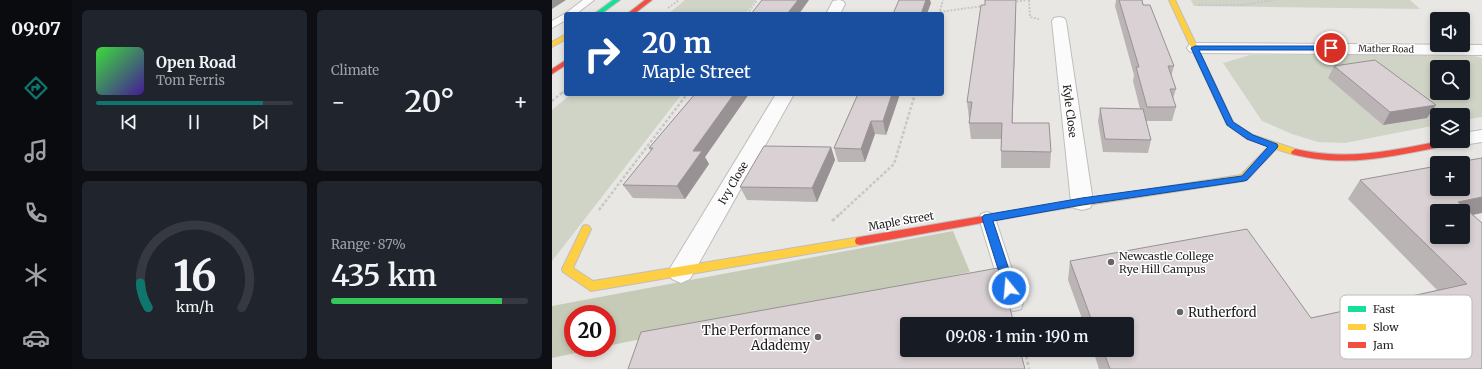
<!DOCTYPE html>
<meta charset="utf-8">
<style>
body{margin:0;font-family:Merriweather,serif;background:#20242c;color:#f1f3f6;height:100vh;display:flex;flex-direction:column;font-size:15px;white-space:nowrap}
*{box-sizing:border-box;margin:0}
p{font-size:13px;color:#9ea1a6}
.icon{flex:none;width:22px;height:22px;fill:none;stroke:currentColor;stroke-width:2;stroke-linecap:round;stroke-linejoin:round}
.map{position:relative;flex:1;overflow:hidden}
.drawer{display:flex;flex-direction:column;gap:10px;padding:10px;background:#0d0f14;width:480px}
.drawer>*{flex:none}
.top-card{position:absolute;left:12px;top:12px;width:380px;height:84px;border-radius:4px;box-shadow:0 2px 6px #0003;background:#1a4fa0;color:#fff;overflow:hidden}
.buttons{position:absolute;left:878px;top:12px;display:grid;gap:8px}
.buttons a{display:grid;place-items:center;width:40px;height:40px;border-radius:4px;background:#171b24;box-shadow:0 2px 6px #0003;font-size:20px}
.speed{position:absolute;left:12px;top:305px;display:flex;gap:8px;font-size:20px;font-weight:700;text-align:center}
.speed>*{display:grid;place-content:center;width:52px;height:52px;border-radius:50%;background:#171b24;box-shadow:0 2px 6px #0003;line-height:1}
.speed .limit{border:6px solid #d22;background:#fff;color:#111}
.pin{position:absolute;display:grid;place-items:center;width:34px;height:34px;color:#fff;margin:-17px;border:2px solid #fff;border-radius:50%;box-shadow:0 1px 4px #0007}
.me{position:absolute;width:44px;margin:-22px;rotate:343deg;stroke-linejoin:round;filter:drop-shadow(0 0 3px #0008)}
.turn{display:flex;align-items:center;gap:14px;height:84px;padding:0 12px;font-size:18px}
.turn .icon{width:52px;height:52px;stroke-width:2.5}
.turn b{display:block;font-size:28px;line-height:34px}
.big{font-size:30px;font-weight:600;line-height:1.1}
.drawer .card{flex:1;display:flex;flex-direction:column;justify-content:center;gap:6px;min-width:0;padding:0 14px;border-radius:6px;background:#20242c}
.drawer .dial{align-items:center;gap:0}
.dial svg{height:104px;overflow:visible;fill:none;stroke:#363941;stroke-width:7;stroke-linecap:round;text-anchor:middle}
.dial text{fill:#f1f3f6;stroke:none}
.song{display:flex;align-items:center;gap:12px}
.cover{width:48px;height:48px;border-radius:6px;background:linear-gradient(135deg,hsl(120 70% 55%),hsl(260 70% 35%))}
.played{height:4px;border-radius:2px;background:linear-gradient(90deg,#0f766e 85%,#363941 85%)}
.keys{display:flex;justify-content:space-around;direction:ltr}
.heat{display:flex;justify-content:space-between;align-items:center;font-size:22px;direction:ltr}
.charge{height:6px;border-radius:3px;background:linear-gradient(90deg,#34c759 87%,#363941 0)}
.drawer .tiles{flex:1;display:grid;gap:10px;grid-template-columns:repeat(2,1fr)}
.trip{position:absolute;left:348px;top:317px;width:234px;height:40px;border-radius:4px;background:#171b24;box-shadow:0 2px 6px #0003;font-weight:600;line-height:40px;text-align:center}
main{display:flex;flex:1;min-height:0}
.tab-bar{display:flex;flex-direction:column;width:72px;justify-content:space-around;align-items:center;background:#090b0e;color:#9ea1a6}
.tab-bar .icon{width:28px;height:28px}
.tab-bar .selected{color:#0f766e}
.tab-bar b{font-size:18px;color:#f1f3f6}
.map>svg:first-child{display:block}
</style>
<main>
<nav class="tab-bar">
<b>09:07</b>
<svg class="icon selected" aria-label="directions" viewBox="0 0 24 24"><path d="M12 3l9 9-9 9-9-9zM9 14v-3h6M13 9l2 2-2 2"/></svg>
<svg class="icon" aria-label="music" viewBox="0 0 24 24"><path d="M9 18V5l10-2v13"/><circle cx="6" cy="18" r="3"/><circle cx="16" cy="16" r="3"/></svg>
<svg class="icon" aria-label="phone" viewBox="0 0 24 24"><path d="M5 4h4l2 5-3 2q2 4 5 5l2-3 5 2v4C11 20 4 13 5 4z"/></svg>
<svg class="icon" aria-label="climate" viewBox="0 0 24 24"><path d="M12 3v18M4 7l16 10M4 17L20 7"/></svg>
<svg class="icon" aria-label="car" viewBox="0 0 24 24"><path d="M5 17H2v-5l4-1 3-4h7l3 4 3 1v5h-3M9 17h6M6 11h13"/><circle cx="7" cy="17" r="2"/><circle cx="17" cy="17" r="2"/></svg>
</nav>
<section class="drawer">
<div class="tiles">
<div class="card">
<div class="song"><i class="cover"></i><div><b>Open Road</b><p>Tom Ferris</p></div></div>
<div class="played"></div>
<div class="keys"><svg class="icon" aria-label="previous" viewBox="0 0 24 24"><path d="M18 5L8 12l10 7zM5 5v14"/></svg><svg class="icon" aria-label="pause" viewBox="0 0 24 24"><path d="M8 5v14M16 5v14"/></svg><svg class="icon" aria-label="next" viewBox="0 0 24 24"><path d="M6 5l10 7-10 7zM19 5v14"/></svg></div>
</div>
<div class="card"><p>Climate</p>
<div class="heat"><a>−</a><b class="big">20°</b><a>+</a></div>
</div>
<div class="card dial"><svg viewBox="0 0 100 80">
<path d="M14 69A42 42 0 1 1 86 69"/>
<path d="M14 69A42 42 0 0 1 8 50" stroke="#0f766e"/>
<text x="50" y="56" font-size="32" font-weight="700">16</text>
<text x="50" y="72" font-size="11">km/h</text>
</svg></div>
<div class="card"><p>Range · 87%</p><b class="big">435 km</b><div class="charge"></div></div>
</div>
</section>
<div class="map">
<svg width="930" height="369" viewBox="0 0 930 369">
<rect width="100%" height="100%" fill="#e8e7e4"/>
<path fill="#d0d4c6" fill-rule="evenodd" d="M133,0H204L193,14H116Z
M639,0H858L868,9L642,6Z
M914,54L930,58V117L911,120V115H885V125L793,143L766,142L740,134L710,121L671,63L698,55ZM885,67H911V93H885Z
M19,94H130L0,261V110Z"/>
<path fill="#c5cbb7" d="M401,231L418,272L55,346V314H21V348H47L0,358V306Z"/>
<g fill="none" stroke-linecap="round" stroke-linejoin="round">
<g stroke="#bfbebc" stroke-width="2">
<path id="lane" d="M31,0H42L24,14H14V20L0,28V21L14,13Z
M435,212L441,214L443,218L471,303L469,309L462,311L455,309L453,303L427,218L429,214Z"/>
</g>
<g stroke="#bfbebc" stroke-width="2">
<path id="street" d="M287,0L291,1L293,4L288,14H274L281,1Z
M507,17L512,18L514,21L541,202L538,208L530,210L522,208L519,202L500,21L502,18Z
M643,43L930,45V55L643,53L637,51L635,48L637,45Z
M224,94H242L138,279L129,283L120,279L116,272L120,265Z
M930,130V142L911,145L904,143L902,141H911V133Z"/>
</g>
<g stroke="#bfbebc" stroke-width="2">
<path id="fast" d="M61,0H68L49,14H42Z"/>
</g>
<g stroke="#bfbebc" stroke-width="2">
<path id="slow" d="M617,0H623L681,122L701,135L746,150L747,152L743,155L724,149L695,180L692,181L496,211L493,210L491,208L493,206L496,205L689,175L717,146L695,139L675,125Z
M14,34V39L0,47V42Z
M34,225L37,226L39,229L21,268L41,281L308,237L312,238L313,241L312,244L308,245L39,291L11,272L10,269L31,226Z"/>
</g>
<g stroke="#bfbebc" stroke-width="2">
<path id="jam" d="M93,0H100L82,14H75Z
M14,60V65L0,74V69Z
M889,141H906L902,144C847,155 796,169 740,154L739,152L743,149C796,161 837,151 889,141Z
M496,205L499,206L501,208L499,210L496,211L308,245L304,244L303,241L304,238L308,237Z"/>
</g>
<path stroke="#c7c7c7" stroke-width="2" stroke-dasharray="2 1.5" stroke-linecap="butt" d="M477,0L478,17L487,19
M461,2L475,0
M646,5H691L721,0
M116,8L127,0
M388,12L431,6
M195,14L205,0
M387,14L391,0
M10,93L14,90"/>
<path stroke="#c7c7c7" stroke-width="2.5" stroke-dasharray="3 2" stroke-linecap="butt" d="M0,101L11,92
M47,210L135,94
M288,214L342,164L363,94"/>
<path stroke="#c7c7c7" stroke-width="3" stroke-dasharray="3.5 2.5" stroke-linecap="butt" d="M280,221L289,213
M473,350L477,369"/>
<use href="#lane" fill="#fcfbfb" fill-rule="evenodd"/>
<use href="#street" fill="#fcfbfb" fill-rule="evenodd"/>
<use href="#fast" fill="#16e098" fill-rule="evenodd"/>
<use href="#slow" fill="#ffcf43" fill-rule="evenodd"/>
<use href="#jam" fill="#f24e42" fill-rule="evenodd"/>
</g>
<path fill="#bbb4b5" d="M564,0H590L591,5L622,66L619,77L624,89L621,99L624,107L620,121H594L599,140L596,153L551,152L546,121L548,108L588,109L581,81L582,75L563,6Z
M464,7L460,123L499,152L498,168H449V139H419L417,123L418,118H417L415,102Z
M782,66L875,118L831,125L776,78Z
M143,94H197L153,157L157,164L133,199L81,198L71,185L99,151L97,148Z
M306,94H348L334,135L323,134L313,162H286L282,148Z
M279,147L283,160L265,202L195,200L188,187Z
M808,180L921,215L930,369H547L541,350H575V324H532L516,280L518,261L759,318L885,290L796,199Z"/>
<path fill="#989294" d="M0,0H14L0,9Z
M246,0H257L247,14H235Z
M374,0H378L379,3L375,14H369Z
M464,0V7L460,139V123Z
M182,94H197L153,157L157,164L133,199L125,186L141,151Z
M340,94H348L334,135L331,121Z
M884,105L875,118L831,125L838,112Z
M319,121L323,134L313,162L309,149Z
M279,147L283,160L265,202L260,188Z
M930,197V213L911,217L906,202Z"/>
<path fill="#d9d1d3" stroke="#989294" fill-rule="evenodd" d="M210,0H246L235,14H199Z
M347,0H374L369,14H341Z
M433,0H464L460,123H497L499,152L449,151L450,123H417L420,102H415L429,5H433Z
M567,0H590L591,5H598L622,66H616L624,89H618L624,107H595L584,67H587Z
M823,60L884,105L838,112L782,66Z
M143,94H182L141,151H150L125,186L71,185L101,148H97Z
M306,94H340L331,121H319L309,149L282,148Z
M548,108L591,109L599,140L553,139Z
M212,146L279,147L260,188L188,187Z
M930,158V197L906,202L930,223V369H558L551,350H575V324H541L518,261L695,229L759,318L915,284L808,180L885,166V189H911V163H901ZM885,211H911V237H885Z
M446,268L454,292L462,324H355V350H468L473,369H76L89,332Z"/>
<path fill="#1a73e8" stroke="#114b97" d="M643,46H779L782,48L779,50H647L681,122L701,135L725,144L726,146L725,148L695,180L692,181L530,205L441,221L463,288L461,291L457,293L453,291L430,218L432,215L530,198L690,176L716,147L695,139L675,125L639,48Z"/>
<g fill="#666563" stroke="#fff" stroke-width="1.5">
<circle cx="559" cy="262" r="4"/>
<circle cx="628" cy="312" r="4"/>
<circle cx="266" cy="337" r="4"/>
</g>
<g text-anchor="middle" stroke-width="3" stroke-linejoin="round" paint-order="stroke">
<g font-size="9" fill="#201f1d" stroke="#fff">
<text transform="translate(834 49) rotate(1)" y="3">Mather Road</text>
</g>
<g font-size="11" fill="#201f1d" stroke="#fff">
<text transform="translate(518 111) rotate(83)" y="4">Kyle Close</text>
<text transform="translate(181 183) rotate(-60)" y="4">Ivy Close</text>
<text transform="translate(349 221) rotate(-10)" y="4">Maple Street</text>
</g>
<g font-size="11" fill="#201f1d" stroke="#fff" text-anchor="start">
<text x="567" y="260">Newcastle College<tspan x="567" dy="13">Rye Hill Campus</tspan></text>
</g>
<g font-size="13" fill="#201f1d" stroke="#fff" text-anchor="start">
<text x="636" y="317">Rutherford</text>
<text x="258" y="335" text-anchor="end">The Performance<tspan x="258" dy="15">Adademy</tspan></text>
</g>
</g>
<rect x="788" y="295" width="132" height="64" rx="6" fill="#fff" stroke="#bcbcbb" stroke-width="1"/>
<rect x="796" y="306" width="18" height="6" fill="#16e098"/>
<rect x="796" y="324" width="18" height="6" fill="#ffcf43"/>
<rect x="796" y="342" width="18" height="6" fill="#f24e42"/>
<g font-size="11" fill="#201f1d">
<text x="821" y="313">Fast</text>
<text x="821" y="331">Slow</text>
<text x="821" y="349">Jam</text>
</g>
</svg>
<div class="buttons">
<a><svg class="icon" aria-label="sound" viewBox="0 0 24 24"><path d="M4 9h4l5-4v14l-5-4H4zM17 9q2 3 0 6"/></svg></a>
<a><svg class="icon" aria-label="search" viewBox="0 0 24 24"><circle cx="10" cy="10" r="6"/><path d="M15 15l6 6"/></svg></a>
<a><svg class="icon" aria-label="layers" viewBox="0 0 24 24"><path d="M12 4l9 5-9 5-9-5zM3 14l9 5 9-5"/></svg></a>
<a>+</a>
<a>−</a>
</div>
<div class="speed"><div class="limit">20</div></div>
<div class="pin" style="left:779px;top:48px;background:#d93025"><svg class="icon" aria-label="arrive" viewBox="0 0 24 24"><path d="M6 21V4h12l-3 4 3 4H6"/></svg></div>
<svg class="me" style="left:457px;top:288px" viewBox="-20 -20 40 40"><circle r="17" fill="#1a73e8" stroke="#fff" stroke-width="3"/><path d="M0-11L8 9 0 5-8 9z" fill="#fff"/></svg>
<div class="trip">09:08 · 1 min · 190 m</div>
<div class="top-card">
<div class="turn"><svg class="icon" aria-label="right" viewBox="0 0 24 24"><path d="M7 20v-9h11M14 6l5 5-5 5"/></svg><div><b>20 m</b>Maple Street</div></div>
</div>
</div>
</main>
